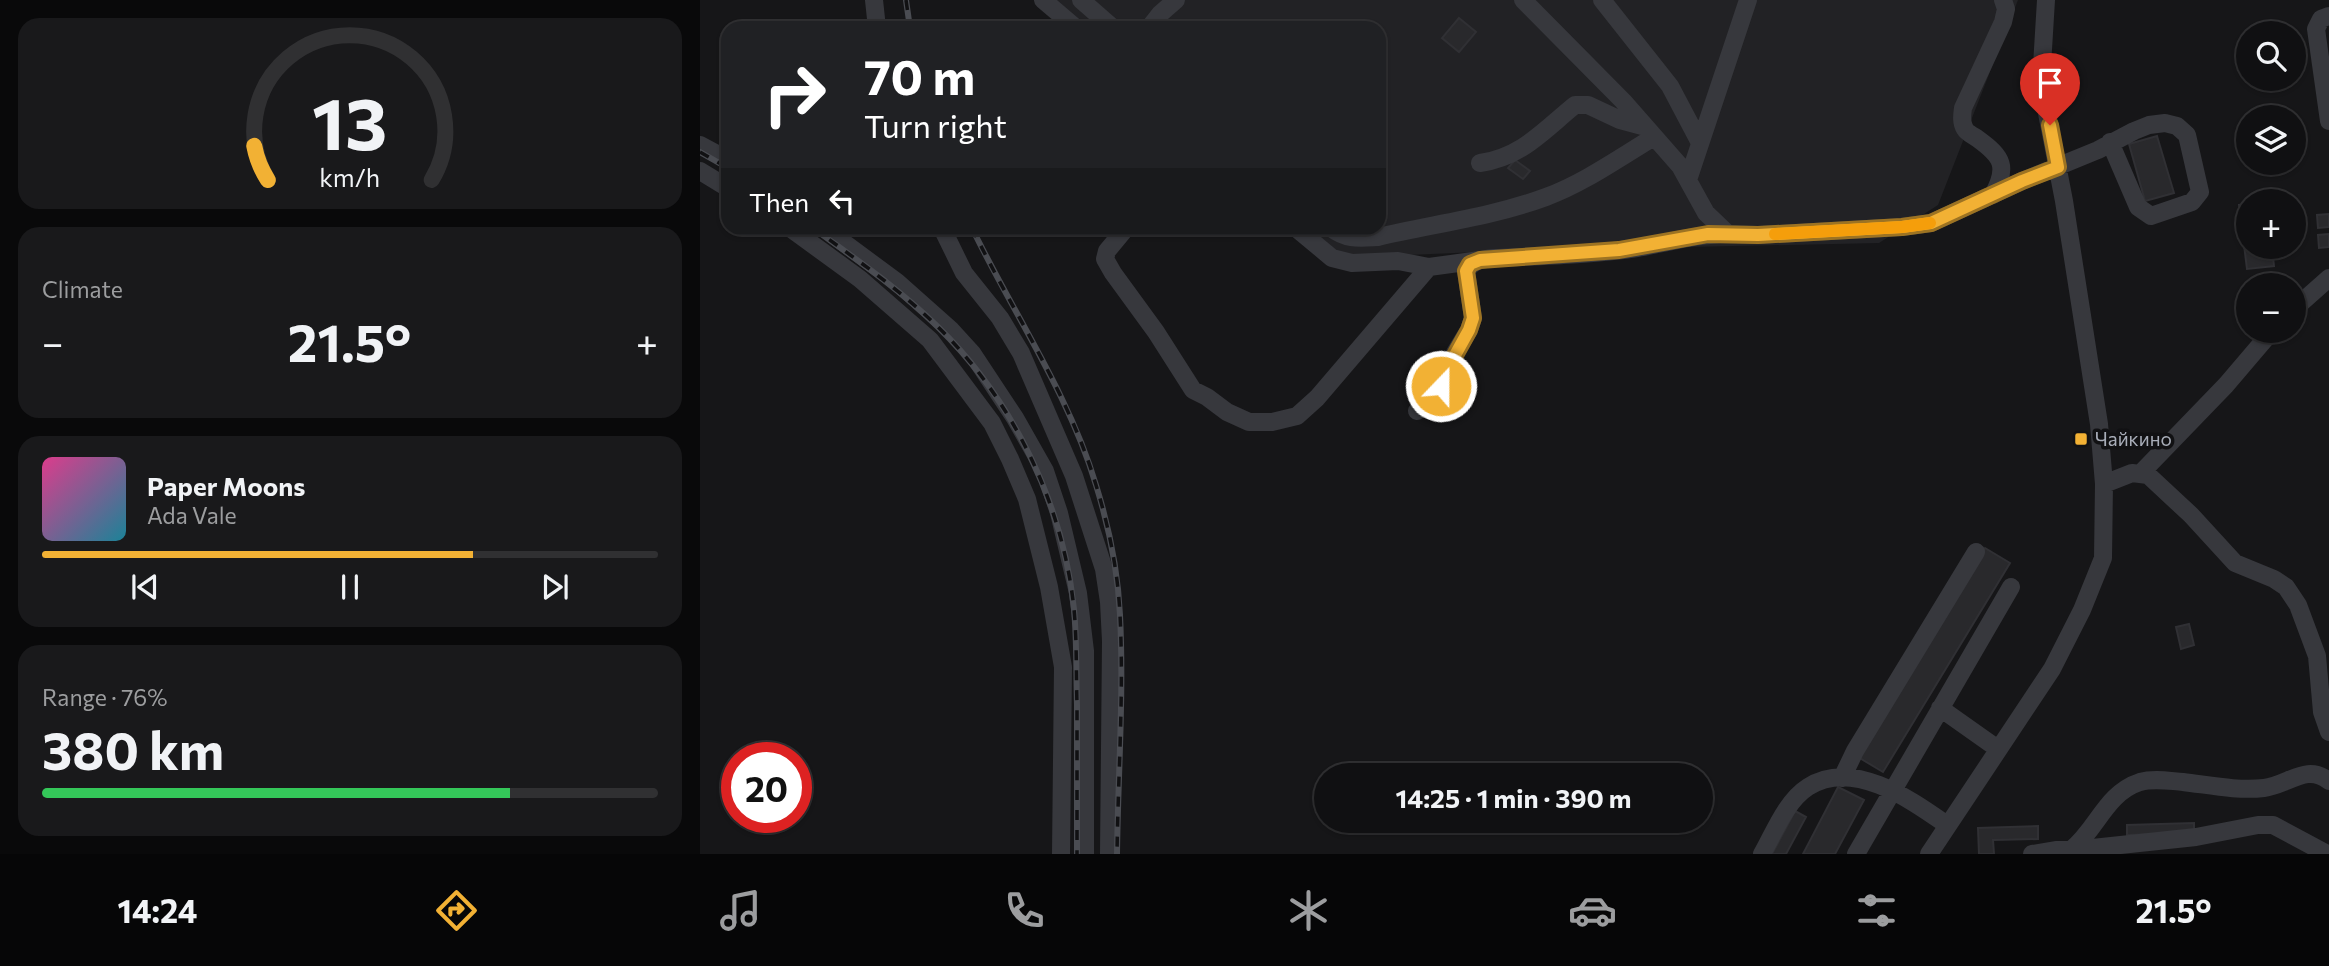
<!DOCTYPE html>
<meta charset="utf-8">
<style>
body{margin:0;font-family:Commissioner,sans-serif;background:#19191b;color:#f1f3f6;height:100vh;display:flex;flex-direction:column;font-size:26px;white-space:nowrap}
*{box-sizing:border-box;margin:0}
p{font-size:23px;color:#9c9d9f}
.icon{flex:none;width:38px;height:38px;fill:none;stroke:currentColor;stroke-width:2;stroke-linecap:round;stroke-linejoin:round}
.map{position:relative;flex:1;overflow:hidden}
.side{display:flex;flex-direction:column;gap:18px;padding:18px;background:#09090a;width:700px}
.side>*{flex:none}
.hud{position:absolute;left:21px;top:21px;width:665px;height:214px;border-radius:21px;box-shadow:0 2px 5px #0004,0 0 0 2px #303032;background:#202124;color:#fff;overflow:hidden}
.fabs{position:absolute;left:1536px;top:21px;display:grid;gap:14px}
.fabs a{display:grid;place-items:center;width:70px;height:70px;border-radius:50%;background:#101012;box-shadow:0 2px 5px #0004,0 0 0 2px #303032;font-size:35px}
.speed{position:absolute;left:21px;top:742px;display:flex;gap:14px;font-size:35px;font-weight:700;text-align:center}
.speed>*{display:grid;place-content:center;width:91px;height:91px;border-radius:50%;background:#101012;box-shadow:0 2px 5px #0004,0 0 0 2px #303032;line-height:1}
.speed .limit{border:10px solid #d22;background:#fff;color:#111}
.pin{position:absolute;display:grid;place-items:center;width:60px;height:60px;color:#fff;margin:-72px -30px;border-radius:50% 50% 50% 0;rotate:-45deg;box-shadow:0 0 7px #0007}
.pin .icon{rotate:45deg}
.me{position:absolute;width:77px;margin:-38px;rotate:22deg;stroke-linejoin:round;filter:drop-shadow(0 0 5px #0008)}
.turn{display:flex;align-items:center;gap:24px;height:147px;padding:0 28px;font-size:32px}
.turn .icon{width:91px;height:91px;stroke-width:2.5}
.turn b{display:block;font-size:49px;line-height:60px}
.then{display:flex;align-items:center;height:66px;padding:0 28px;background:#0003;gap:14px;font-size:26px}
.big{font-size:52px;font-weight:700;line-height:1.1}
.side .widget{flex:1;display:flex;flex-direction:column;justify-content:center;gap:10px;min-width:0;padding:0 24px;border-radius:21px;background:#19191b}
.side .dial{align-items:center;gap:0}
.dial svg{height:182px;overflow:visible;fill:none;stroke:#303032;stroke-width:7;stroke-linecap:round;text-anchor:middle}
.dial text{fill:#f1f3f6;stroke:none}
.song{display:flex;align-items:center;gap:21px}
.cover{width:84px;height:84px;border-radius:10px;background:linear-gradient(135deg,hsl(330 70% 55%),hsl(190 70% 35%))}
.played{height:7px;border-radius:4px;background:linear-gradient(90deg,#f2b134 70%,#303032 70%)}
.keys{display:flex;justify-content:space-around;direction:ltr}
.heat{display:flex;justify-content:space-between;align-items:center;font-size:38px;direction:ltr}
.charge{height:10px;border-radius:5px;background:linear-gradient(90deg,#34c759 76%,#303032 0)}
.trip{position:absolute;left:614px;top:763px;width:399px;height:70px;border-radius:35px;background:#101012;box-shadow:0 2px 5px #0004,0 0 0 2px #303032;font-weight:700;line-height:70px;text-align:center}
.tabs{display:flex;height:112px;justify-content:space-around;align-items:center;background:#060607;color:#9c9d9f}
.tabs .icon{width:49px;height:49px}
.tabs .on{color:#f2b134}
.tabs b{font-size:32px;color:#f1f3f6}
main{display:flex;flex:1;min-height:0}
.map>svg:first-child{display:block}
</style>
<main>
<section class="side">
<div class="widget dial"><svg viewBox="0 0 100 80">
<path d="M14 69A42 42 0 1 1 86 69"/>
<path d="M14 69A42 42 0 0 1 8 54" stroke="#f2b134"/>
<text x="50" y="56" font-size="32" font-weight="700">13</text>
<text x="50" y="72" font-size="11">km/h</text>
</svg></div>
<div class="widget"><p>Climate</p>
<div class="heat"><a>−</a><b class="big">21.5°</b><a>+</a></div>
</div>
<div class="widget">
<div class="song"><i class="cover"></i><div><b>Paper Moons</b><p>Ada Vale</p></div></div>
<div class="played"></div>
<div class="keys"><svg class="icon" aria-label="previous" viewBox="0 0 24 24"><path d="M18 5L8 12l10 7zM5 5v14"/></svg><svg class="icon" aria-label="pause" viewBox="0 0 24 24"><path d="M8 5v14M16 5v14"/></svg><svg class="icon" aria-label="next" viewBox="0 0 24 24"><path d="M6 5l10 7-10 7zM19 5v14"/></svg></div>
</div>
<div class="widget"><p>Range · 76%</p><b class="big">380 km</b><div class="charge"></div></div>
</section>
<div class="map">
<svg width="1629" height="854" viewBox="0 0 1629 854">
<rect width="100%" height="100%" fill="#161618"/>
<path fill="#222225" d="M344,0H1318L1238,205L1179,243L801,251L639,258L604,228H679V28H376Z"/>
<path fill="#29292c" stroke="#303034" stroke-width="2" d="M759,18L776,32L759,52L742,38Z
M1457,136L1474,193L1445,201L1429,144Z
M815,160L830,171L823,179L808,168Z
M1549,204V247H1572L1574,266L1547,269L1539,205Z
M1629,214V227L1618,228L1617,215Z
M1629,234V247L1619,248L1618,235Z
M1285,548L1310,563L1183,772L1158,757Z
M1489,624L1494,645L1481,649L1476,627Z
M1138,787L1164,800L1135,854H1103Z
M1095,811L1106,817L1086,854H1072Z
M1494,823V833L1427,835V825Z
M1338,826V839L1293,840L1294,854H1279L1278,828Z"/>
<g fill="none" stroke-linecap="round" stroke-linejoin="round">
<path stroke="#37383d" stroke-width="18" d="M174,0L177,28
M343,0L376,28
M381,0L413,28
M823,0L923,101L980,166L1006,213L1028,234L1058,235L1202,227L1231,223L1322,181L1398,150L1434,131L1449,125L1465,123L1477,126L1487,135L1500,192L1492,202L1451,216L1438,207L1410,142
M902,0L970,86L999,141
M1629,16L1621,19L1616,29L1629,121
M449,28L460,14L476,0
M0,145L28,160
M780,163C822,157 844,130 875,105H888L920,120L946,127
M0,171L28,188
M988,180L1048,0
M1293,195C1308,167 1303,157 1278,139C1274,136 1267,133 1265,129C1261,123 1262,115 1263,108L1303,22L1306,9L1303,0
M90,228L160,279L230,340L292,423L310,459L327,499L349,587L363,667L361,854
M124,228L197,282L251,330L272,353L315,418L345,471L359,513L378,593L385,651V854
M242,228L264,273L300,318L321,353L374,476L404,569L409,602L411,641L409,854
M426,228L407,251L405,259L413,273L456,332L493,390L507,397L527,412L549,422H572L597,416L617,398L729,267
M596,228L632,258L652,263L698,261L729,267L780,260
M631,228C647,240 659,238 678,237C733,224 792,217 846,197C884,183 919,158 954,137
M1594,309L1629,278
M717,411L736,395L755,353L769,330L773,318L766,271C773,260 783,259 795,258C842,256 890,255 937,248C967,243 997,234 1028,234
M1441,473L1526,385L1572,331
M1404,484L1432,473L1448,475L1491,515L1535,563L1574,579L1586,587L1598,605L1617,656L1622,712L1629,732
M1240,708L1298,749
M1142,778L1155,751L1276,552
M1372,849C1397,829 1406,793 1440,782C1454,778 1469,781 1483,782C1509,785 1537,791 1564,788C1589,785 1606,763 1629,781
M1062,854C1074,833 1086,801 1108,787C1153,758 1211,800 1247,825
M1156,854L1311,587
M1229,854L1352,669L1382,610L1403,558L1404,484L1399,424L1364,201L1341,82L1346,0
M1332,854L1357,850L1383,849L1496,837L1558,825H1573L1627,854"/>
<g stroke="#4a4c52" stroke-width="6">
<path id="rail" d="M206,0L210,28
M0,152L28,168
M113,228C156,259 199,289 238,327C313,400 363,504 374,609C377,641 376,673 377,705C377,755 377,804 377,854
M272,228C313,313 369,394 396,485C409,527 418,572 420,615C424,694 418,775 417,854"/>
</g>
<use href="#rail" stroke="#111113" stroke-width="3.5" stroke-dasharray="10" stroke-linecap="butt"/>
</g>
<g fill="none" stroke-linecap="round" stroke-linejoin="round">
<g stroke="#9d7322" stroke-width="18">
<path id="route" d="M741,386L744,375L769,330L773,318L766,271L770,264L780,260L919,250L1008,234L1058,235L1202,227L1231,223L1322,181L1358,167L1350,125"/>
</g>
<use href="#route" stroke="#f2b134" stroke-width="12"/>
<path stroke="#f59e0b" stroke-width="12" d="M1075,234L1202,227L1230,223"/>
</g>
<rect fill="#f2b134" stroke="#111113" stroke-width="2.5" x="1374" y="432" width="14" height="14" rx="3.5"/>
<g text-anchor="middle" stroke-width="7" stroke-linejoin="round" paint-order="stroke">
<g font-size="19" fill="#a8adb8" stroke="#111113" text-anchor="start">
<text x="1395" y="446">Чайкино</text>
</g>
</g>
</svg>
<div class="fabs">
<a><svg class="icon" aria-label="search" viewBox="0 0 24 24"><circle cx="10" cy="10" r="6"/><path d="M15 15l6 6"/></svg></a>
<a><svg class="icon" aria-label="layers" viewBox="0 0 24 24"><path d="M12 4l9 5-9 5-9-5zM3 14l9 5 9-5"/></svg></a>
<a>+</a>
<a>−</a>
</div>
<div class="speed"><div class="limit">20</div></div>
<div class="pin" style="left:1350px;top:125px;background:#d93025"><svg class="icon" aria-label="arrive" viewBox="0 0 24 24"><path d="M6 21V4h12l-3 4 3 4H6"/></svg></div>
<svg class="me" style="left:741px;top:386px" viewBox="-20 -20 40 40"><circle r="17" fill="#f2b134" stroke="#fff" stroke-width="3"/><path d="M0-11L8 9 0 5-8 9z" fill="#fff"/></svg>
<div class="trip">14:25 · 1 min · 390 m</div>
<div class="hud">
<div class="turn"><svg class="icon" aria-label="right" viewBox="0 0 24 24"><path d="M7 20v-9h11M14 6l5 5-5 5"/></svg><div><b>70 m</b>Turn right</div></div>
<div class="then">Then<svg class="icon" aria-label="left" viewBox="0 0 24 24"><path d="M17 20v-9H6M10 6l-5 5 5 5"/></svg></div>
</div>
</div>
</main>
<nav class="tabs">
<b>14:24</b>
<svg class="icon on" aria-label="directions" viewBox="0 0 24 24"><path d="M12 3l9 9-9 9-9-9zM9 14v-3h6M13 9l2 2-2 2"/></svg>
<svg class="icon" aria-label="music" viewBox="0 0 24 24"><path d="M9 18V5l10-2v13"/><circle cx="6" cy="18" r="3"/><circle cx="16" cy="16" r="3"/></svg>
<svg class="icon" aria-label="phone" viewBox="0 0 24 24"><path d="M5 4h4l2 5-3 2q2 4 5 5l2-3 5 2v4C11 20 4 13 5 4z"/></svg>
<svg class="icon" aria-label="climate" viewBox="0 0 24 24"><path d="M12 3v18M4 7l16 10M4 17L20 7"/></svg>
<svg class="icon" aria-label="car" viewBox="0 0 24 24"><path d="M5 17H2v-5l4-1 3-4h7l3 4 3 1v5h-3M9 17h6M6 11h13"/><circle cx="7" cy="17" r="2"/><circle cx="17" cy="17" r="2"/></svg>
<svg class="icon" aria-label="filters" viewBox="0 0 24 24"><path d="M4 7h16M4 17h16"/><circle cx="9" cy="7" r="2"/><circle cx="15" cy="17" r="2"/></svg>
<b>21.5°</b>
</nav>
